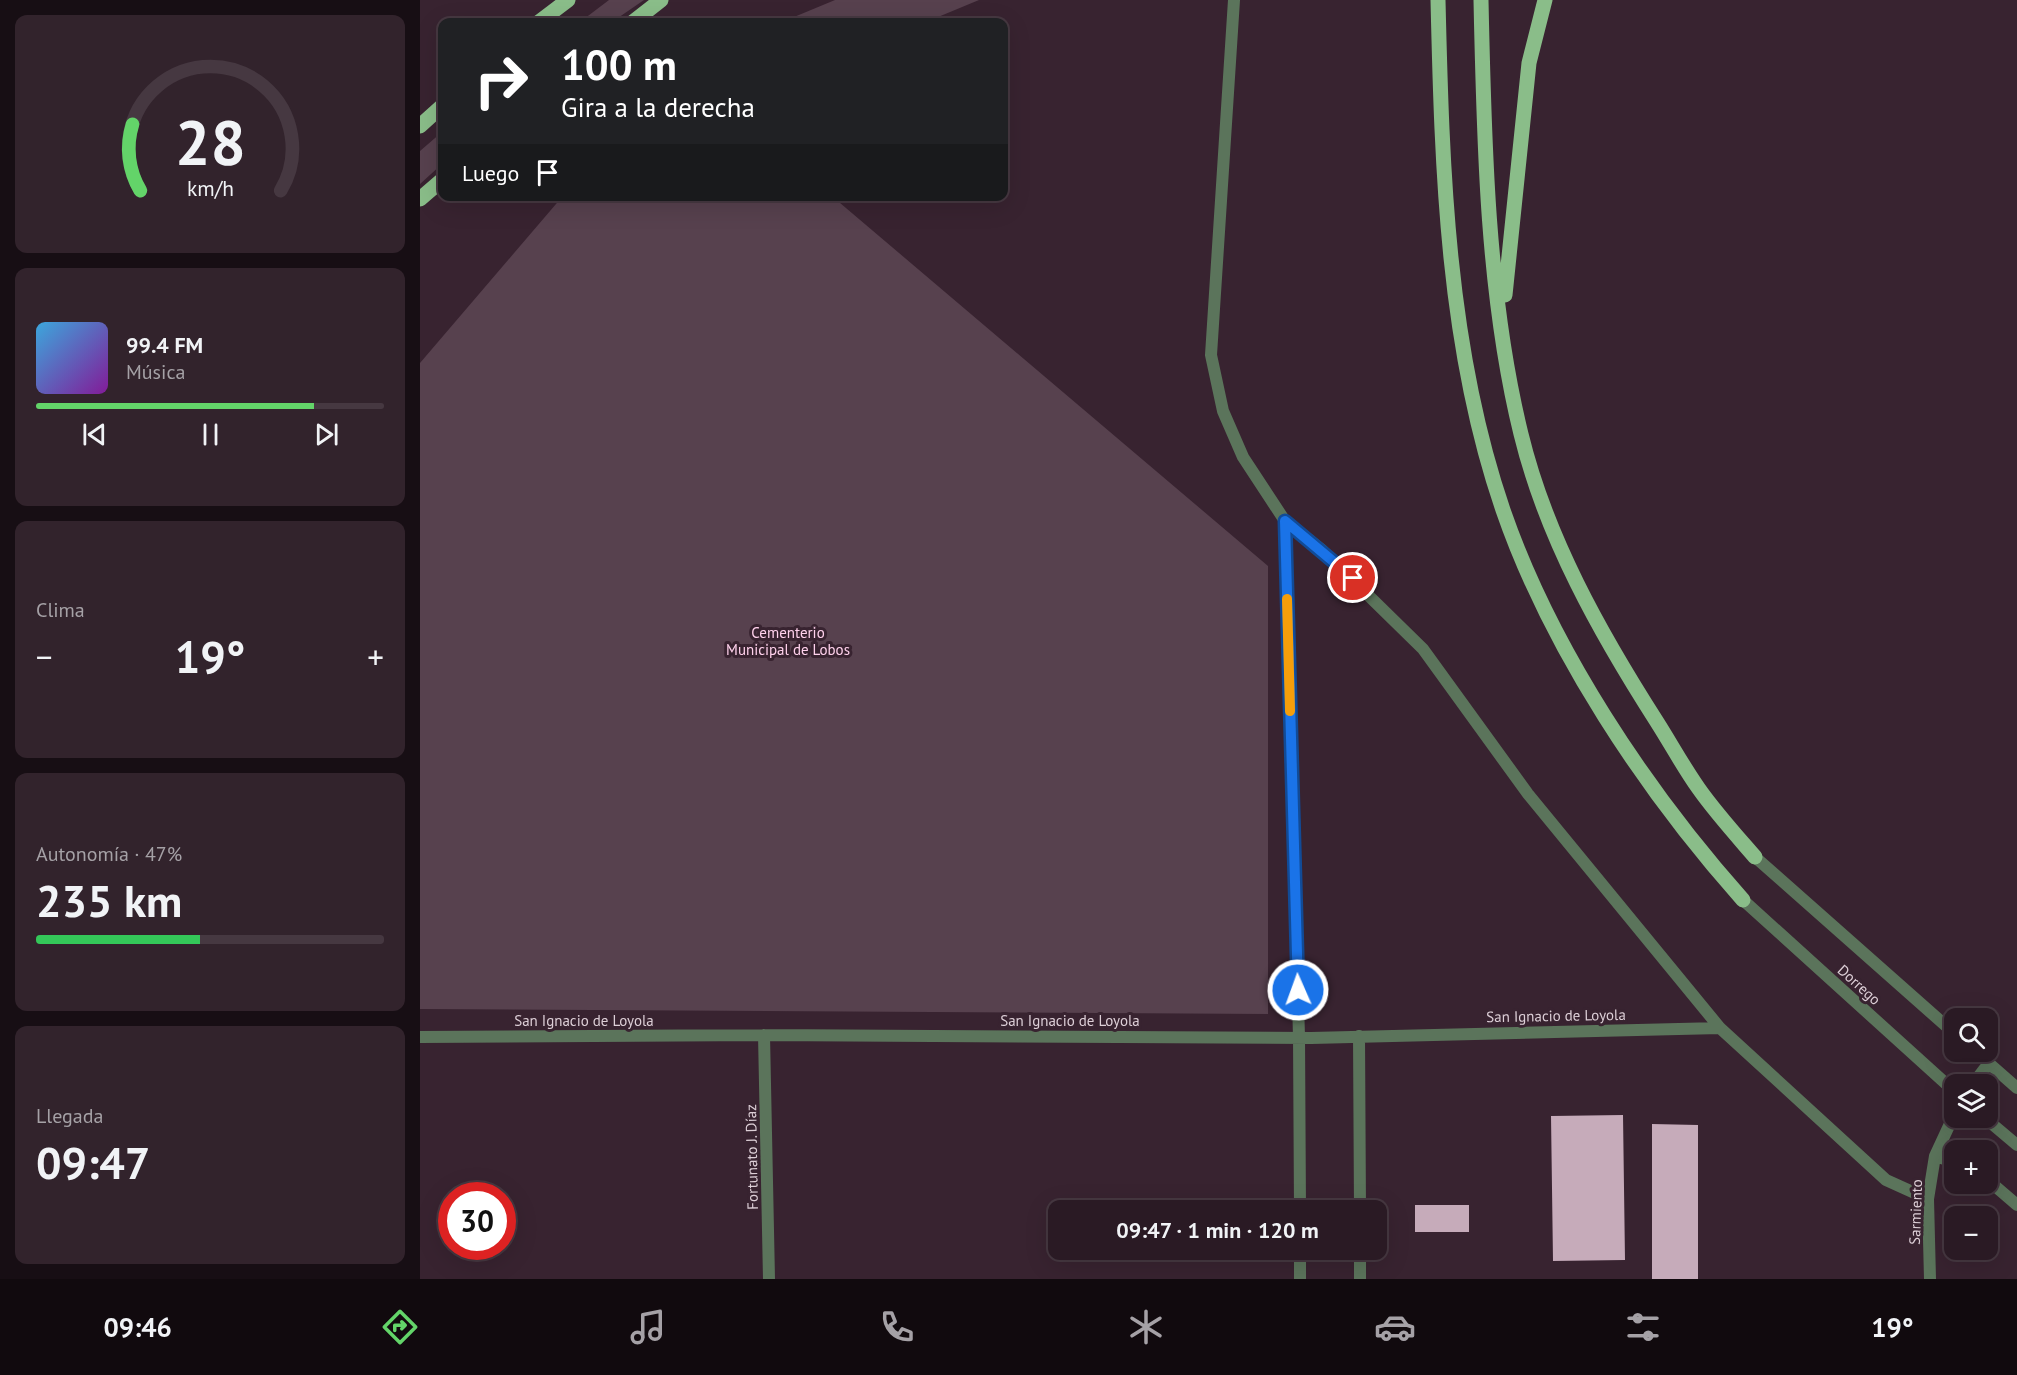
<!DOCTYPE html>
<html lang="es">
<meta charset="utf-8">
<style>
body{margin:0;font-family:"PT Sans",sans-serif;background:#32232c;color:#f1f3f6;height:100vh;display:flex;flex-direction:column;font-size:22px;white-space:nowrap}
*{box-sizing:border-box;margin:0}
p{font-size:20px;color:#a5a1a6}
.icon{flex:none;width:33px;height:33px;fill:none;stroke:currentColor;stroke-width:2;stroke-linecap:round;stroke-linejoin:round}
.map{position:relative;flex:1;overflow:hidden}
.panel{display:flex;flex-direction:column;gap:15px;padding:15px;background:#170e14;width:420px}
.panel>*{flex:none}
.top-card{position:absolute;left:18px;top:18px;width:570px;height:183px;border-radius:12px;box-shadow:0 6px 24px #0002,0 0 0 2px #463841;background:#202124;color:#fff;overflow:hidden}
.controls{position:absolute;left:1524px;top:1008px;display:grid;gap:12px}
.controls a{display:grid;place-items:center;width:54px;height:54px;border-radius:12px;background:#2a1a24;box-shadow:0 6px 24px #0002,0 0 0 2px #463841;font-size:30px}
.speed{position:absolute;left:18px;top:1182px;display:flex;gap:12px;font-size:30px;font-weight:700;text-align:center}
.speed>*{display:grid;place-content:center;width:78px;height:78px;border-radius:50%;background:#2a1a24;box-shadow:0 6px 24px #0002,0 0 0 2px #463841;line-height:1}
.speed .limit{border:9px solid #d22;background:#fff;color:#111}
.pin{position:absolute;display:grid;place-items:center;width:51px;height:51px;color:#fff;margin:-26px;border:3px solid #fff;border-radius:50%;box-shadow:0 2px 6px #0007}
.me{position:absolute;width:66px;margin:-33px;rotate:358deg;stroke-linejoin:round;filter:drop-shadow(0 0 4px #0008)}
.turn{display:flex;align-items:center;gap:21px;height:126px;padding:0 24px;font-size:27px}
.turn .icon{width:78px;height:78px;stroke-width:2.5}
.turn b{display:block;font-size:42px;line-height:51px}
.then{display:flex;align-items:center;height:57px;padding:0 24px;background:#0003;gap:12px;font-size:22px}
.big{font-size:45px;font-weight:600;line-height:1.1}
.panel .card{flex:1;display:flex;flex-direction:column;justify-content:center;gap:9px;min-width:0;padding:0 21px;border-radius:12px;background:#32232c}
.panel .dial{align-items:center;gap:0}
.dial svg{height:156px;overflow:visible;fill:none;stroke:#463841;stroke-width:7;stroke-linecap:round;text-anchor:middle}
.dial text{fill:#f1f3f6;stroke:none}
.song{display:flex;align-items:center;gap:18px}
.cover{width:72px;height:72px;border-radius:9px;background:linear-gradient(135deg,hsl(200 70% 55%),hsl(290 70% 35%))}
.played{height:6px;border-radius:3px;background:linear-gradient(90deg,#63d469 80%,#463841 80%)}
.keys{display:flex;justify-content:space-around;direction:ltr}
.heat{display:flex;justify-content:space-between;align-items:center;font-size:33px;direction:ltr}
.charge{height:9px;border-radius:4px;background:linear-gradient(90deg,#34c759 47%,#463841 0)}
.trip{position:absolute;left:628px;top:1200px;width:339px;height:60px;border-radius:12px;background:#2a1a24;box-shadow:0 6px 24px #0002,0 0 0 2px #463841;font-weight:600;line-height:60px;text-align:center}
.tab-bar{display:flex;height:96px;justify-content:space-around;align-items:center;background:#110a0e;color:#a5a1a6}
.tab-bar .icon{width:42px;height:42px}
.tab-bar .on{color:#63d469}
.tab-bar b{font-size:27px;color:#f1f3f6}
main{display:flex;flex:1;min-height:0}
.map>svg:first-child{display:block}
</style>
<main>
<section class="panel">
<div class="card dial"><svg viewBox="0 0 100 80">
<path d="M14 69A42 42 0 1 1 86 69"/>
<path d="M14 69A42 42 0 0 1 10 35" stroke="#63d469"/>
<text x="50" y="56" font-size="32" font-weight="700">28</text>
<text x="50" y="72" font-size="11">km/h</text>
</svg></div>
<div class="card">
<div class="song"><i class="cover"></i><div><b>99.4 FM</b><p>Música</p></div></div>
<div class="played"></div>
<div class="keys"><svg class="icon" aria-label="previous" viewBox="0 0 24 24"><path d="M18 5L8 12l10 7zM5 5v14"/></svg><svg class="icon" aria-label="pause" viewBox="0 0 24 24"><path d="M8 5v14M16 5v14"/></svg><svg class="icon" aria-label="next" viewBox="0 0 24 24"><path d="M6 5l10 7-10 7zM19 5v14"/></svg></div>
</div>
<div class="card"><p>Clima</p>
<div class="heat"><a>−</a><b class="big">19°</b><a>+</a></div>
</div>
<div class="card"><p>Autonomía · 47%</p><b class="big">235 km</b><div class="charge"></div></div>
<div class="card"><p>Llegada</p><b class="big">09:47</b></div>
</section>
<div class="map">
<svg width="1597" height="1279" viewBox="0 0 1597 1279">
<rect width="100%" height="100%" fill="#382330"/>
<path fill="#57414e" d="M189,0H224L192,22H160Z
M415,0H559L506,22H362Z
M22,132V164L0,184V151Z
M142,197H413L848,566V1014L0,1009V363Z"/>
<path fill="#c6abba" d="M1203,1115L1205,1260L1133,1261L1131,1116Z
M1232,1124L1278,1125V1279H1232Z
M995,1205H1049V1232H995Z"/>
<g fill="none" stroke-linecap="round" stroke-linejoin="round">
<path stroke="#5b745b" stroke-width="12" d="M814,0L791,355L803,411L823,457L865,521L902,550L1003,649L1108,794L1300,1028L1466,1180L1508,1199
M865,521L879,1037L880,1210
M1335,857L1534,1033
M1323,900L1534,1091
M344,1035L349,1279
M939,1036L940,1210
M0,1037L344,1035L891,1038L1300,1028
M1556,1052L1597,1088
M1553,1084L1569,1063
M1565,1118L1597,1145
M1515,1156L1534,1162
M1568,1180L1597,1205
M880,1250V1279
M940,1250V1279
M1510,1279L1508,1199L1515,1156L1534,1115"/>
<path stroke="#8abd89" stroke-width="15" d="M1018,0C1022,170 1027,347 1083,510C1131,649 1226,791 1323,900
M1061,0C1064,141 1067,296 1101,434C1126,537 1180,633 1237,722C1251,744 1264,768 1279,789C1296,813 1316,835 1335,857
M119,22L148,0
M213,22L241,0
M0,126L22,106
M0,199L22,180
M1085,295L1109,63L1125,0"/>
</g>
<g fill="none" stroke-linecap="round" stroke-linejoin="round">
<g stroke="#114b97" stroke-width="15">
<path id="route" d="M878,990L865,521L933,578"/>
</g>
<use href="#route" stroke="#1a73e8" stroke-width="10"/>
<path stroke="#f59e0b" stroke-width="10" d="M867,599L870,711"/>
</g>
<g text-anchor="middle" stroke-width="6" stroke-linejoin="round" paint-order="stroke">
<g font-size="15" fill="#ffd1ec" stroke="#382330">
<text x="368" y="638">Cementerio<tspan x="368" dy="17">Municipal de Lobos</tspan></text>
</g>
<g font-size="15" fill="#ddcfd7" stroke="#382330">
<text transform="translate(1439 985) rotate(42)" y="5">Dorrego</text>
<text transform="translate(1136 1016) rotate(-1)" y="5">San Ignacio de Loyola</text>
<text x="164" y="1026">San Ignacio de Loyola</text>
<text x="650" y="1026">San Ignacio de Loyola</text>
<text transform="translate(332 1157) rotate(-91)" y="5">Fortunato J. Díaz</text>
<text transform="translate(1496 1212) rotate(-88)" y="5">Sarmiento</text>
</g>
</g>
</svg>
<div class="controls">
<a><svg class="icon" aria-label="search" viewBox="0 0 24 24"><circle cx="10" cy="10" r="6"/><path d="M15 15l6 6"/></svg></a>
<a><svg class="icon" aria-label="layers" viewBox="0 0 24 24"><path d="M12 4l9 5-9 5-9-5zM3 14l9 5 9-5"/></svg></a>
<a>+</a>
<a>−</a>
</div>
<div class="speed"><div class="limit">30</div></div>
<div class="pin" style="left:933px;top:578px;background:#d93025"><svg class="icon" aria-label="arrive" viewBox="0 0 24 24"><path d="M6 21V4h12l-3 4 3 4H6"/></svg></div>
<svg class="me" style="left:878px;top:990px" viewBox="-20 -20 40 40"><circle r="17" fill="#1a73e8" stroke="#fff" stroke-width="3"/><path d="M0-11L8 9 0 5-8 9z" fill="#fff"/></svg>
<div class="trip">09:47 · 1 min · 120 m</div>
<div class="top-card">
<div class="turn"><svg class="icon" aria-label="right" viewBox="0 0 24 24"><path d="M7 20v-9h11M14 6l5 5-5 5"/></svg><div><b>100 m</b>Gira a la derecha</div></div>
<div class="then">Luego<svg class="icon" aria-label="arrive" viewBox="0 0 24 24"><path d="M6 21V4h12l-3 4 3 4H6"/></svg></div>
</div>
</div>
</main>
<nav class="tab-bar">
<b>09:46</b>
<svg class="icon on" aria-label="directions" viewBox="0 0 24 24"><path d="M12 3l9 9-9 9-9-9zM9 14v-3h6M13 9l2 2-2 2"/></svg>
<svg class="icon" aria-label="music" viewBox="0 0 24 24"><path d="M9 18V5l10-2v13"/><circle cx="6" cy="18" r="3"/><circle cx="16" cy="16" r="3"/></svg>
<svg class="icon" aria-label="phone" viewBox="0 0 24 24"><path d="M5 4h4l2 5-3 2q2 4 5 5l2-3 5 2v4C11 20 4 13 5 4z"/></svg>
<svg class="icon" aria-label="climate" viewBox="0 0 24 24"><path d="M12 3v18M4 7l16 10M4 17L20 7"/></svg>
<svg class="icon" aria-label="car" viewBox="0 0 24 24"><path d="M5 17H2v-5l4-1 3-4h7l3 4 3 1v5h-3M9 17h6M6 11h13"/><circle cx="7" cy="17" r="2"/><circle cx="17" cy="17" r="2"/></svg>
<svg class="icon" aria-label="filters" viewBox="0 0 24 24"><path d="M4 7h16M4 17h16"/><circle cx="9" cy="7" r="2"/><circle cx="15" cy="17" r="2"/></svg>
<b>19°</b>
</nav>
